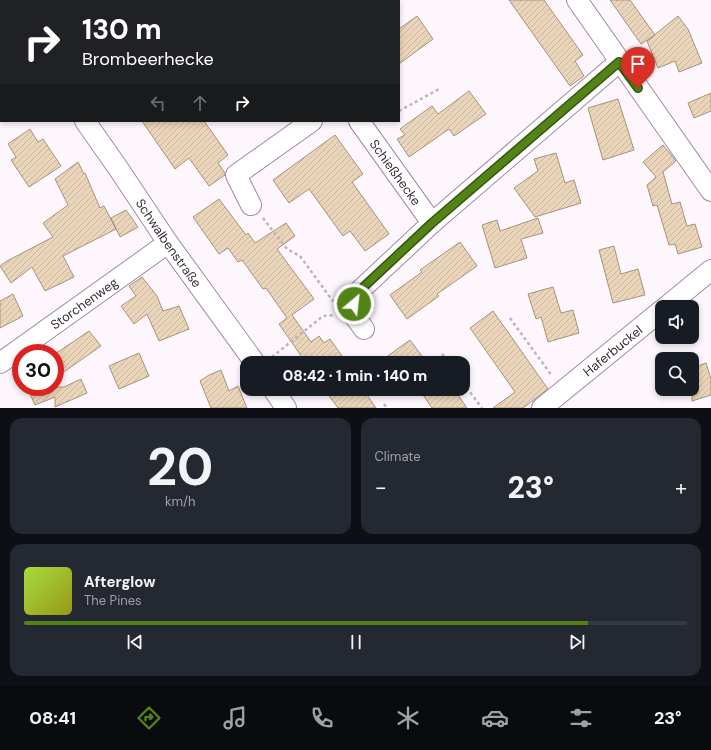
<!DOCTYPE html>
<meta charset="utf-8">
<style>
body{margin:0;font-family:"DM Sans",sans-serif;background:#242831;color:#f1f3f6;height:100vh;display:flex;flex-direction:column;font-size:15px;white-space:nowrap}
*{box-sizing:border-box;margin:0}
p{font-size:13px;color:#9ea1a6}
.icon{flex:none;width:22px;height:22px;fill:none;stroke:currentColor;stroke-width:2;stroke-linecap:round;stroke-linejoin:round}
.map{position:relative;height:408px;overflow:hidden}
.details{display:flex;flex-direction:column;gap:10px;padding:10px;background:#0d0f14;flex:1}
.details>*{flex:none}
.guide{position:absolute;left:0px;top:0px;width:400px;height:122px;box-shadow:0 2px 6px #0003;background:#202124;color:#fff;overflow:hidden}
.fabs{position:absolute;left:655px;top:300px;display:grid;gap:8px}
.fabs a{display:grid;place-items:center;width:44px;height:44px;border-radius:8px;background:#171b24;box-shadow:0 2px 6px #0003;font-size:20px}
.speed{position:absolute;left:12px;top:344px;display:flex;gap:8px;font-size:20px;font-weight:700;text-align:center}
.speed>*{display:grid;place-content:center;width:52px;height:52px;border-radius:50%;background:#171b24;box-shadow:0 2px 6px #0003;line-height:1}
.speed .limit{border:6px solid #d22;background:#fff;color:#111}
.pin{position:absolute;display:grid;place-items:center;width:34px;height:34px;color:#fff;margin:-41px -17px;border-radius:50% 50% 50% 0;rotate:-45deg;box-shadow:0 0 4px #0007}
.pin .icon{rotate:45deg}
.me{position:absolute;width:44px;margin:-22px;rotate:28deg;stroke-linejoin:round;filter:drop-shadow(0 0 3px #0008)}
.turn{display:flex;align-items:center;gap:14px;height:84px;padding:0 16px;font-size:18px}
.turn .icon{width:52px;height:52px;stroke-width:2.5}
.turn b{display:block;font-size:28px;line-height:34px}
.lanes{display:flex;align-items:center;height:38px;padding:0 16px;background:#0003;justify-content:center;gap:20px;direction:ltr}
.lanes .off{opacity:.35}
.big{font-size:30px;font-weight:800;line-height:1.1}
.details .tile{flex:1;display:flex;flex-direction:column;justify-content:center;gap:6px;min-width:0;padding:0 14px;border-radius:12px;background:#242831}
.details .dial{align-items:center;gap:0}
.dial b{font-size:52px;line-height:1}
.song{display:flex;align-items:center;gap:12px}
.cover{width:48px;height:48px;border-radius:6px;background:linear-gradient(135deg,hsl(80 70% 55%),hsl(60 70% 35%))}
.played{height:4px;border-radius:2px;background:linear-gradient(90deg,#538316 85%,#363941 85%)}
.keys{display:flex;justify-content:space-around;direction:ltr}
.heat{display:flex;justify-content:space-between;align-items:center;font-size:22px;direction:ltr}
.details .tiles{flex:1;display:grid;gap:10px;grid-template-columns:1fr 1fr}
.tile:last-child{grid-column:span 2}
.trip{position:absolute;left:240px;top:356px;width:230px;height:40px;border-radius:12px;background:#171b24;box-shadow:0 2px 6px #0003;font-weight:800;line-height:40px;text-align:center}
.dock{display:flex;height:64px;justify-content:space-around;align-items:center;background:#090b0e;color:#9ea1a6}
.dock .icon{width:28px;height:28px}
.dock .on{color:#538316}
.dock b{font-size:18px;color:#f1f3f6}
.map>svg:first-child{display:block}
</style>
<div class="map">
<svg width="711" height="408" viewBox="0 0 711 408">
<defs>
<pattern id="building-hatch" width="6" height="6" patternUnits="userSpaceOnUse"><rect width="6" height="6" fill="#ebd5ba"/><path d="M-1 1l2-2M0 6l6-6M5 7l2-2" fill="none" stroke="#cab7a0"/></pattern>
</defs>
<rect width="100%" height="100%" fill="#fdf7fd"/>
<path fill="url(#building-hatch)" stroke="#a79278" d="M509,0H544L583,55L575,61L584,76L570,86Z
M610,0H630L655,35L641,44Z
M417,16L433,39L399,64V29Z
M678,16L688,29L702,63L679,72L675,61L658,68L647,41Z
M469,91L486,114L454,136L449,129L409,157L397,139L405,135L400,129L432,106L438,114Z
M711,93V111L694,118L688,103Z
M618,99L634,150L603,160L588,108Z
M142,121H204L228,155L218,163L225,173V175L209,186L189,158L175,169Z
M30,129L38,142L43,139L61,166L29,187L11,160L16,157L8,144Z
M335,135L363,174L352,182L389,234L365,251L350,231L343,236L309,189L289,203L273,180Z
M663,145L676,161L663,172L672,204L680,202L687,226L695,224L702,247L678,254L675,244L669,245L657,205L653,206L647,185L656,177L643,162Z
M556,153L565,183L574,180L581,203L535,217L514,188L538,171L534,159Z
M78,162L84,174L85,173L100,208L104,206L116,229L63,256L74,277L45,291L32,267L11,283L0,266L7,261L53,237L43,223L68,205L55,179Z
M219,199L246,235L248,233L255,243L286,223L295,236L277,249L314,299L292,315L311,342L319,336L324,343L330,339L347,363H306L279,324L287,318L266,288L263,289L242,260L238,262L228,248L219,254L193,217Z
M126,210L138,227L120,237L111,218Z
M538,218L543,233L521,239L527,258L495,268L482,225L497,220L500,231Z
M460,242L477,266L437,294L439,296L407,319L390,295L422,272L420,270Z
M614,246L621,274L638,269L645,295L613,303L599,250Z
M142,277L157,296L163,311L179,306L189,329L159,341L147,314L134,324L121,306L136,296L129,286Z
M553,287L561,313L573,310L579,333L548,342L541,317L536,319L528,294Z
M13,294L23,316L0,328V301Z
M493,311L548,389L523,408H493L515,392L470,328Z
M89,331L101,346L55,378V354Z
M410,340L425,360L430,356L435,363H378Z
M139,353L149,376L119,389L109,366Z
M706,363L711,379V395L692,401V368Z
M221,370L229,391L238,386L247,408H211L200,381L209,375Z
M81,379L87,393L55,407V397L35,405L27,387H64Z
M324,389H363L376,408H338Z
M419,389H454L467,408H432Z"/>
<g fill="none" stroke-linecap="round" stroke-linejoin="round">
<g stroke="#a18aa2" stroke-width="22">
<g id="minor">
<path d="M272,0L273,1"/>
<path d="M577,0L711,191"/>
<path d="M208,1L209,0"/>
<path d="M0,3L1,4"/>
<path id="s1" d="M85,121L118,168L168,243L255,363"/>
<path id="s2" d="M359,121L432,223"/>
<path d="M251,205L236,175L312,121"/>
<path d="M666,307L711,270"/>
<path d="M364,329L353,314L355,295L432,223L619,62"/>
<path id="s3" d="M0,363L168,243"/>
<path d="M273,389L286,408"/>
<path id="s4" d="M542,408L662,310"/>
</g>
</g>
<path stroke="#bbb4bb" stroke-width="2.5" stroke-dasharray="3 3" stroke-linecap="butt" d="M0,26L1,27
M399,111L441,88
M263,218L287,249L300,256L332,300L334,301
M510,318L552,376
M442,354L449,363
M272,357L323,316L335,315
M463,383L482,408
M384,404L387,408"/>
<use href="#minor" stroke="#fff" stroke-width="20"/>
</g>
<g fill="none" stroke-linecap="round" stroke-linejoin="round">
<g stroke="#36550e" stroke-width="10">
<path id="route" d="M354,304L355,295L432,223L619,62L638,88"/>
</g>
<use href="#route" stroke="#538316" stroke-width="7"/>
</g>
<g text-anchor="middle" stroke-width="4" stroke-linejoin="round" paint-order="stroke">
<g font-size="13" fill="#372d37" stroke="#fff">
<text dy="5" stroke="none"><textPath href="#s2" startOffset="63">Schießhecke</textPath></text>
<text dy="5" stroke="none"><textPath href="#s1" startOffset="148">Schwalbenstraße</textPath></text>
<text dy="5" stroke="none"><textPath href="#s3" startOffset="103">Storchenweg</textPath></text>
<text dy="5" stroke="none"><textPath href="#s4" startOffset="91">Haferbuckel</textPath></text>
</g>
</g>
</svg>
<div class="fabs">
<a><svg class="icon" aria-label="sound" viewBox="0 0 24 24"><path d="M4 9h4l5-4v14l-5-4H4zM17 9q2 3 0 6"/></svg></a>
<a><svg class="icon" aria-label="search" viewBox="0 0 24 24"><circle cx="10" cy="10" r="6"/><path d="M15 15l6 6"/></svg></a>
</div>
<div class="speed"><div class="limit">30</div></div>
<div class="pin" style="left:638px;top:88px;background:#d93025"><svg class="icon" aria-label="arrive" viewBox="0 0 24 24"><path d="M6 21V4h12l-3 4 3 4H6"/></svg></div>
<svg class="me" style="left:354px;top:304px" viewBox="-20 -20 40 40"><circle r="17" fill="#538316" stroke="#fff" stroke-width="3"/><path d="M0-11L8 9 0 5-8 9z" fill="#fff"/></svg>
<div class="trip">08:42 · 1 min · 140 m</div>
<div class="guide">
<div class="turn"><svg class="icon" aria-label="right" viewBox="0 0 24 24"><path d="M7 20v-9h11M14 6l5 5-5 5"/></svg><div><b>130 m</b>Brombeerhecke</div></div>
<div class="lanes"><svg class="icon off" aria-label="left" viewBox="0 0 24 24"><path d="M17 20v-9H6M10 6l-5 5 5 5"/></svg><svg class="icon off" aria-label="ahead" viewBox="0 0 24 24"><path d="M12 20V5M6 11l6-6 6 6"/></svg><svg class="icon" aria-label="right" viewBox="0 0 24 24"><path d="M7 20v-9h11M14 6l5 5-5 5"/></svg></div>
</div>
</div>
<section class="details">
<div class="tiles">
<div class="tile dial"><b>20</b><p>km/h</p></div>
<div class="tile"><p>Climate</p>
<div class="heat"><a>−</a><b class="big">23°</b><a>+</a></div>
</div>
<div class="tile">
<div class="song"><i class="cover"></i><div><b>Afterglow</b><p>The Pines</p></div></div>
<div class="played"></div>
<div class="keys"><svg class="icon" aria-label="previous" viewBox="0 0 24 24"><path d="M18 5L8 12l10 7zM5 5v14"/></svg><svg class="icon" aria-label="pause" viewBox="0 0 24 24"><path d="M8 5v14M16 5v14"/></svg><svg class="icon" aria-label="next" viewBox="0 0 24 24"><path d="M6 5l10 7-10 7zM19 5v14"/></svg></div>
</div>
</div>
</section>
<nav class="dock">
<b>08:41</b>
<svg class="icon on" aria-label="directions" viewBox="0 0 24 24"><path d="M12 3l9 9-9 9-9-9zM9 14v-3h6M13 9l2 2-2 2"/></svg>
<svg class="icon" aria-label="music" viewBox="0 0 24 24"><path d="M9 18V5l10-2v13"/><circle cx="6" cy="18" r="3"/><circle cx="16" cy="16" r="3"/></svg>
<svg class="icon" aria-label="phone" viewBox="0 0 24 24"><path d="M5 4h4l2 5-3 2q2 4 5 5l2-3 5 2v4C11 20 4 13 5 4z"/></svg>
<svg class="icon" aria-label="climate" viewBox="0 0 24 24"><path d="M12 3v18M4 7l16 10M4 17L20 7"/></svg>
<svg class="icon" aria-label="car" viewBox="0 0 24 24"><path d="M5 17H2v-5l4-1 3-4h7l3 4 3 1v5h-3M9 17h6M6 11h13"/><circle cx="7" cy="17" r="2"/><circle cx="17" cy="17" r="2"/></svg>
<svg class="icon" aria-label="filters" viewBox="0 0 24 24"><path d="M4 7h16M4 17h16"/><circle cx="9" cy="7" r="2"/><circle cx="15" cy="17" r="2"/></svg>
<b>23°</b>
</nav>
